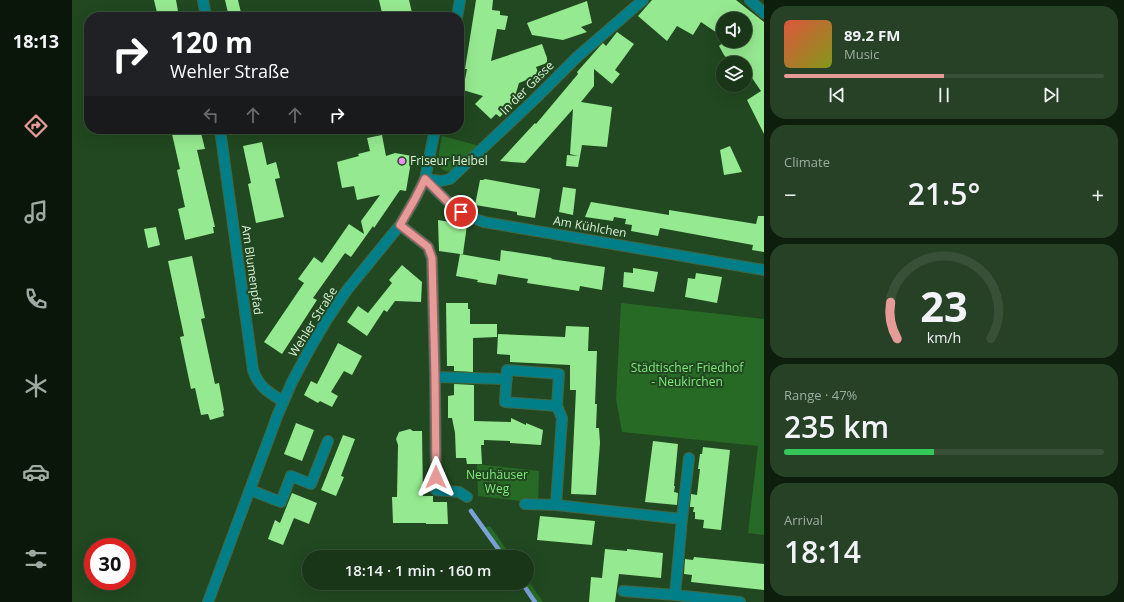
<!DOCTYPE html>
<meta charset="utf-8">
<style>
body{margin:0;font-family:"Open Sans",sans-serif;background:#264125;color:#f1f3f6;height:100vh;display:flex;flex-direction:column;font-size:15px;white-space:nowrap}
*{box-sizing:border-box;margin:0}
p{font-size:13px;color:#9faba2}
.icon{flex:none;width:22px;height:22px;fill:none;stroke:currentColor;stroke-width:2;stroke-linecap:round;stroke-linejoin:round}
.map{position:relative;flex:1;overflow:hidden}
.sheet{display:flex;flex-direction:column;gap:6px;padding:6px;background:#0e1e0d;width:360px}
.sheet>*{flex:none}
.hud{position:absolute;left:12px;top:12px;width:380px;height:122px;border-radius:16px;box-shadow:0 4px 16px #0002,0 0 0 1px #375037;background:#202124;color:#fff;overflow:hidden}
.fabs{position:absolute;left:644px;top:12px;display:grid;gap:8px}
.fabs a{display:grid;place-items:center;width:36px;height:36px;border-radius:50%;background:#193618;box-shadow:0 4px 16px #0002,0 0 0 1px #375037;font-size:20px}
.speed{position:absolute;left:12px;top:538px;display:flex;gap:8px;font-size:20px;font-weight:700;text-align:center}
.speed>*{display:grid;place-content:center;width:52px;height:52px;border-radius:50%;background:#193618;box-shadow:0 4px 16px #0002,0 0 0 1px #375037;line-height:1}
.speed .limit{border:6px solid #d22;background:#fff;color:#111}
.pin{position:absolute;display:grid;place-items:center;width:34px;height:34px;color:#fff;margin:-17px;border:2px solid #fff;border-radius:50%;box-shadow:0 1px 4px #0007}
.me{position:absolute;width:44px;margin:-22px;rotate:0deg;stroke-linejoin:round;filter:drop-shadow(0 0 3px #0008)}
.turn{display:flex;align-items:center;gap:14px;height:84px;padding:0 20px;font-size:18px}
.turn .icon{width:52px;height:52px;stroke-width:2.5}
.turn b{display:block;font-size:28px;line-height:34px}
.lanes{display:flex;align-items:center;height:38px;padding:0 20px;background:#0003;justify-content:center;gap:20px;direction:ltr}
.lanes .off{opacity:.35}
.big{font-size:30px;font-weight:600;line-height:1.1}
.sheet .tile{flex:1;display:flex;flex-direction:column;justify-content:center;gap:6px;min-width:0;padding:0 14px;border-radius:16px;background:#264125}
.sheet .dial{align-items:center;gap:0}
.dial svg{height:104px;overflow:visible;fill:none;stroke:#375037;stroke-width:7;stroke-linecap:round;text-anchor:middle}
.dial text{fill:#f1f3f6;stroke:none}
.song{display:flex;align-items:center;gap:12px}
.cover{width:48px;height:48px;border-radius:6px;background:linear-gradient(135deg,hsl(10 70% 55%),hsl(70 70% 35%))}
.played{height:4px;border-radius:2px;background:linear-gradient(90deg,#e69b98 50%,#375037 50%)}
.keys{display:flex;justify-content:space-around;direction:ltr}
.heat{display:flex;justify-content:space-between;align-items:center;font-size:22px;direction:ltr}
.charge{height:6px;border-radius:3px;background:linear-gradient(90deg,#34c759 47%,#375037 0)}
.trip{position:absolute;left:230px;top:550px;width:232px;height:40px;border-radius:20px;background:#193618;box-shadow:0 4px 16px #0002,0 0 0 1px #375037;font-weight:600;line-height:40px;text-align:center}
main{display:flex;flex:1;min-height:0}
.tab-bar{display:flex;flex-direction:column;width:72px;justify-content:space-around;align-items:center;background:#0a160a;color:#9faba2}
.tab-bar .icon{width:28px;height:28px}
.tab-bar .on{color:#e69b98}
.tab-bar b{font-size:18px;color:#f1f3f6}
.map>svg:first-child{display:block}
</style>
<main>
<nav class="tab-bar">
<b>18:13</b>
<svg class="icon on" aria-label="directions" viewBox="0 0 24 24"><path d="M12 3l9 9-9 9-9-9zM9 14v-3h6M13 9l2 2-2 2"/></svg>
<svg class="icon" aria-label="music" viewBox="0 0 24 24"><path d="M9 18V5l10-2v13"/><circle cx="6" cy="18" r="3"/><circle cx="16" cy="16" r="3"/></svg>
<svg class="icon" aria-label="phone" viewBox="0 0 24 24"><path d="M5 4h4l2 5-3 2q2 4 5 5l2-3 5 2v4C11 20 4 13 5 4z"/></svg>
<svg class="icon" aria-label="climate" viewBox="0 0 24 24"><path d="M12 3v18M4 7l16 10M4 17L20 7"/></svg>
<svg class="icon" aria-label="car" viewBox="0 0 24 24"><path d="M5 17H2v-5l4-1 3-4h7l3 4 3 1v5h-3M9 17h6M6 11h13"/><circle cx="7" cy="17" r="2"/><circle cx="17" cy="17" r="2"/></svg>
<svg class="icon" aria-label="filters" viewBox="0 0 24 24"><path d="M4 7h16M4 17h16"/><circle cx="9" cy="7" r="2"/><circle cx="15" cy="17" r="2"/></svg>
</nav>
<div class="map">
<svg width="692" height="602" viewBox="0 0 692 602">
<rect width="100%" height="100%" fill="#214820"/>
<path fill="#266a25" d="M370,136L408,146L382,171C359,176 368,148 370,136Z
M549,303L692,319V535L676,533L686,446L550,432L544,399Z
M405,464L467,471L466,503L406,496Z
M418,526L440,557H430L410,528Z
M455,579L471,602H462L449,583H455Z"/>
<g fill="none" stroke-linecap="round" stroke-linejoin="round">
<path stroke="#7ca1d9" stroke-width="4.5" d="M399,511L432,557
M450,583L463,602"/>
</g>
<path fill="#95e990" d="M82,0H104L107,17H86Z
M153,0H166L170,17H157Z
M307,0H337L341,17H311Z
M404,0H421L420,10L428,11V15L436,16L433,30L425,29L419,61L470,44L475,58V63L464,67L467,75L447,83L441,103L428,117L424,114L419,119L403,104L411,96L391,90L395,69H393Z
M580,0H664L692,22V134L675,100L689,91L673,68V63H659L652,55L647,46L653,41H673V19H651V37L629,22L621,35L605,26L595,41L566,16Z
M515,1L520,23L509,27L515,32L491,40L460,35L455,23Z
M545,32L562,44L543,70L548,74L540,84L522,69V86L509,102L540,107L535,147L510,145L506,167L494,166L495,155L506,156L498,154L501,109L453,163L428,161L463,123L464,124L506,74L505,72L528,46L531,43L534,46Z
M125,129H128L133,149L125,150L143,227H141L142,233L113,240L106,209L113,207L105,170L108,169L100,134Z
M310,135L314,156L323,153L340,156L334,191L328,190L302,228L301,226L279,257L273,253L241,298L245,300L210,354L192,342L232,283L226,279L242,257L250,263L277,224L292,234L289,221L308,195L285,200L282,186L270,188L265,162L287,156L286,154L298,151L295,138Z
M190,142L195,165L204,162L208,178L203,179L212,217L184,223L176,184L179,183L171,146Z
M658,146L670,172L652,175L648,150Z
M413,179L468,189L463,218L445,215V212L403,205L408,180H411Z
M491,187L504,189L501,215L487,212Z
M519,202L597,215V210L684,224L686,216H692V252L680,250L681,245L588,228L586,236L559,231L560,225L553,224L554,219L542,217L541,221L513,217Z
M366,220L395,225L391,254H388L428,261L429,250L480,258L479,259L533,267L530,290L508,286L507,291L455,283L456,279L426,274L424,285L405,282L406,280L384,276L388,254L367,251Z
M84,227L88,245L76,248L72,229Z
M120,256L133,318L129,319L134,342L143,384L147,383L152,410L151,411L152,416L138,420L136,414L129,415L123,388L119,389L108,337L112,336L96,261Z
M330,265L350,282L349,302L323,301L315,312L312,310L295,336L275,322L286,306L296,313L320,283L317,280Z
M561,268L586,272L582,292L551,287L552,272L561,273Z
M624,273L650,277L645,303L613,297L616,278L623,279Z
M374,303H396V309H398V324H425V337L401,338V372L382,371V366H375Z
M494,326L517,327L516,351H525L523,404H525L524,428H527L528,443L524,495L499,494L504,390H498V365L438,362V355L425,354L426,334L493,337Z
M266,343L290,356L280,375L272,371L259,392L266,396L260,407L248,401L246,403L232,395L239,381L245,384Z
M382,384L402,385V421L439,422V418L454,425V423L471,430L469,445L438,443V441L412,440V445H409L410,464H395L394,458H384L383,433L380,418H376V396L382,395Z
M224,423L242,430L230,461L212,454Z
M338,429L341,431H350L351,496H361V502H375L376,524H354V523H321L320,497H325L326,445L324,439L327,432Z
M271,435L283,439L269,476L272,477L264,496L249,490Z
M581,441L606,444L602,486H603L602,492L606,493L605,505L573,502Z
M631,447L658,450L649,530L631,528L632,520L623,519V512H621L622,507H618L619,494L625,495L628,469H626L628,454H630Z
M220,493L245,503L237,524L222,518L211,545L196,539L203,520L208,523Z
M468,516L523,521L520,545L465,540Z
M533,549L555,551V549L591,553L589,578L547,574L543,602H517L519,577L530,578Z
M622,557L692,564V590L619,582L620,575L612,574L613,559L621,560Z"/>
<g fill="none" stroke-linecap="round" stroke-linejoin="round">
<g stroke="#426641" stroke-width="12">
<path id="minor" d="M131,0L134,17
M678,0L692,13
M385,17L388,0
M148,129L181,370C186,386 197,393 211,401
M353,179C370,197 387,214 412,222L692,270
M353,179L369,181L378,179L462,100L505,57L571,0
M328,225L356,247L360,259L363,377L364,490L387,492L395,497
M363,377L435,379
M485,406L433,402L435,370L487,374L485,406L490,418L484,505L610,519L603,595L668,602
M178,490L209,502L219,476L239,484L256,441
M453,504L484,505
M610,519L617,458
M551,591L603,595
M136,602L206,414L220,382L237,350L254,321L275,290L328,225L343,199L353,179L363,129"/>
</g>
<use href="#minor" stroke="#007f88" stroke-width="10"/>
</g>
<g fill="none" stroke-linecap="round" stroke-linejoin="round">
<g stroke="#966563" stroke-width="10">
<path id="route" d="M364,477L363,377L360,258L356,247L328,225L343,199L353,179L376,202L389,212"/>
</g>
<use href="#route" stroke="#e69b98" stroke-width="7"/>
</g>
<circle fill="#ed8cf9" stroke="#214820" stroke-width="1.5" cx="330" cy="161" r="4"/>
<g text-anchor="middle" stroke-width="4" stroke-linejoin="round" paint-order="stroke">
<g font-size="12" fill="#daf0d8" stroke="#214820">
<text transform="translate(455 88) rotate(-45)" y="4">In der Gasse</text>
<text transform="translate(518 227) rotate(10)" y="4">Am Kühlchen</text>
<text transform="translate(180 270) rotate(82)" y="4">Am Blumenpfad</text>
<text transform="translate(241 322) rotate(-58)" y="4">Wehler Straße</text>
</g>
<g font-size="12" fill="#daf0d8" stroke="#214820" text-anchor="start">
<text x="338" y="165">Friseur Heibel</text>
</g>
<g font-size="12" fill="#81ea7d" stroke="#214820">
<text x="615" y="372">Städtischer Friedhof<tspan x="615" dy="14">- Neukirchen</tspan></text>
<text x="425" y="479">Neuhäuser<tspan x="425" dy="14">Weg</tspan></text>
</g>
</g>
</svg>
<div class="fabs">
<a><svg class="icon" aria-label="sound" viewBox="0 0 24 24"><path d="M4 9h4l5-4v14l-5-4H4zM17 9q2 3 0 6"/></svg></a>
<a><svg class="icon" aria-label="layers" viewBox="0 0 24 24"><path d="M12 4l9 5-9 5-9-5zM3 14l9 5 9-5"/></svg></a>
</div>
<div class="speed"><div class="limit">30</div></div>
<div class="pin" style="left:389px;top:212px;background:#d93025"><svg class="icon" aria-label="arrive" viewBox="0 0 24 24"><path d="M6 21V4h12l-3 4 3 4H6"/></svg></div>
<svg class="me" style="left:364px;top:477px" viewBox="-20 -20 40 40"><path d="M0-17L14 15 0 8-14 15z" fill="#e69b98" stroke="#fff" stroke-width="4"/></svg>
<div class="trip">18:14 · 1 min · 160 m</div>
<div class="hud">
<div class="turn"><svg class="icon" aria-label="right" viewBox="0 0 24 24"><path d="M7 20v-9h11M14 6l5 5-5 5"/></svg><div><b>120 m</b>Wehler Straße</div></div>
<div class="lanes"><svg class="icon off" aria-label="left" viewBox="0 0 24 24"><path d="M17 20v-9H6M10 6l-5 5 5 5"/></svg><svg class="icon off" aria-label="ahead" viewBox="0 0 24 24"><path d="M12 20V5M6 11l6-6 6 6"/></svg><svg class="icon off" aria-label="ahead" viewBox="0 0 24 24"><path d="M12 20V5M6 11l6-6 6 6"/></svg><svg class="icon" aria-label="right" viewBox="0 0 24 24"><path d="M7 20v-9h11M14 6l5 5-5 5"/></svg></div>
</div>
</div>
<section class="sheet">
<div class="tile">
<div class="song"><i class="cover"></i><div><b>89.2 FM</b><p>Music</p></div></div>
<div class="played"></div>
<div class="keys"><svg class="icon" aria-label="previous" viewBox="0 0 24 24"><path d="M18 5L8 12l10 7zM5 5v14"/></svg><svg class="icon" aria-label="pause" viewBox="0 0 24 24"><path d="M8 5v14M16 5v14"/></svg><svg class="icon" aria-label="next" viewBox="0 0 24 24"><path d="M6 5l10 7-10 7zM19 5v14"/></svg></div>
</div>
<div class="tile"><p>Climate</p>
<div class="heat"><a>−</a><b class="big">21.5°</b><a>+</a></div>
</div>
<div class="tile dial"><svg viewBox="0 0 100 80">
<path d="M14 69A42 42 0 1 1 86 69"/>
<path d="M14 69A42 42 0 0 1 9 41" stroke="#e69b98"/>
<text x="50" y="56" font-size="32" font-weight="700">23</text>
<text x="50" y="72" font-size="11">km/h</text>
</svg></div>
<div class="tile"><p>Range · 47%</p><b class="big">235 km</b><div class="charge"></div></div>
<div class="tile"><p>Arrival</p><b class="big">18:14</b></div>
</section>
</main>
